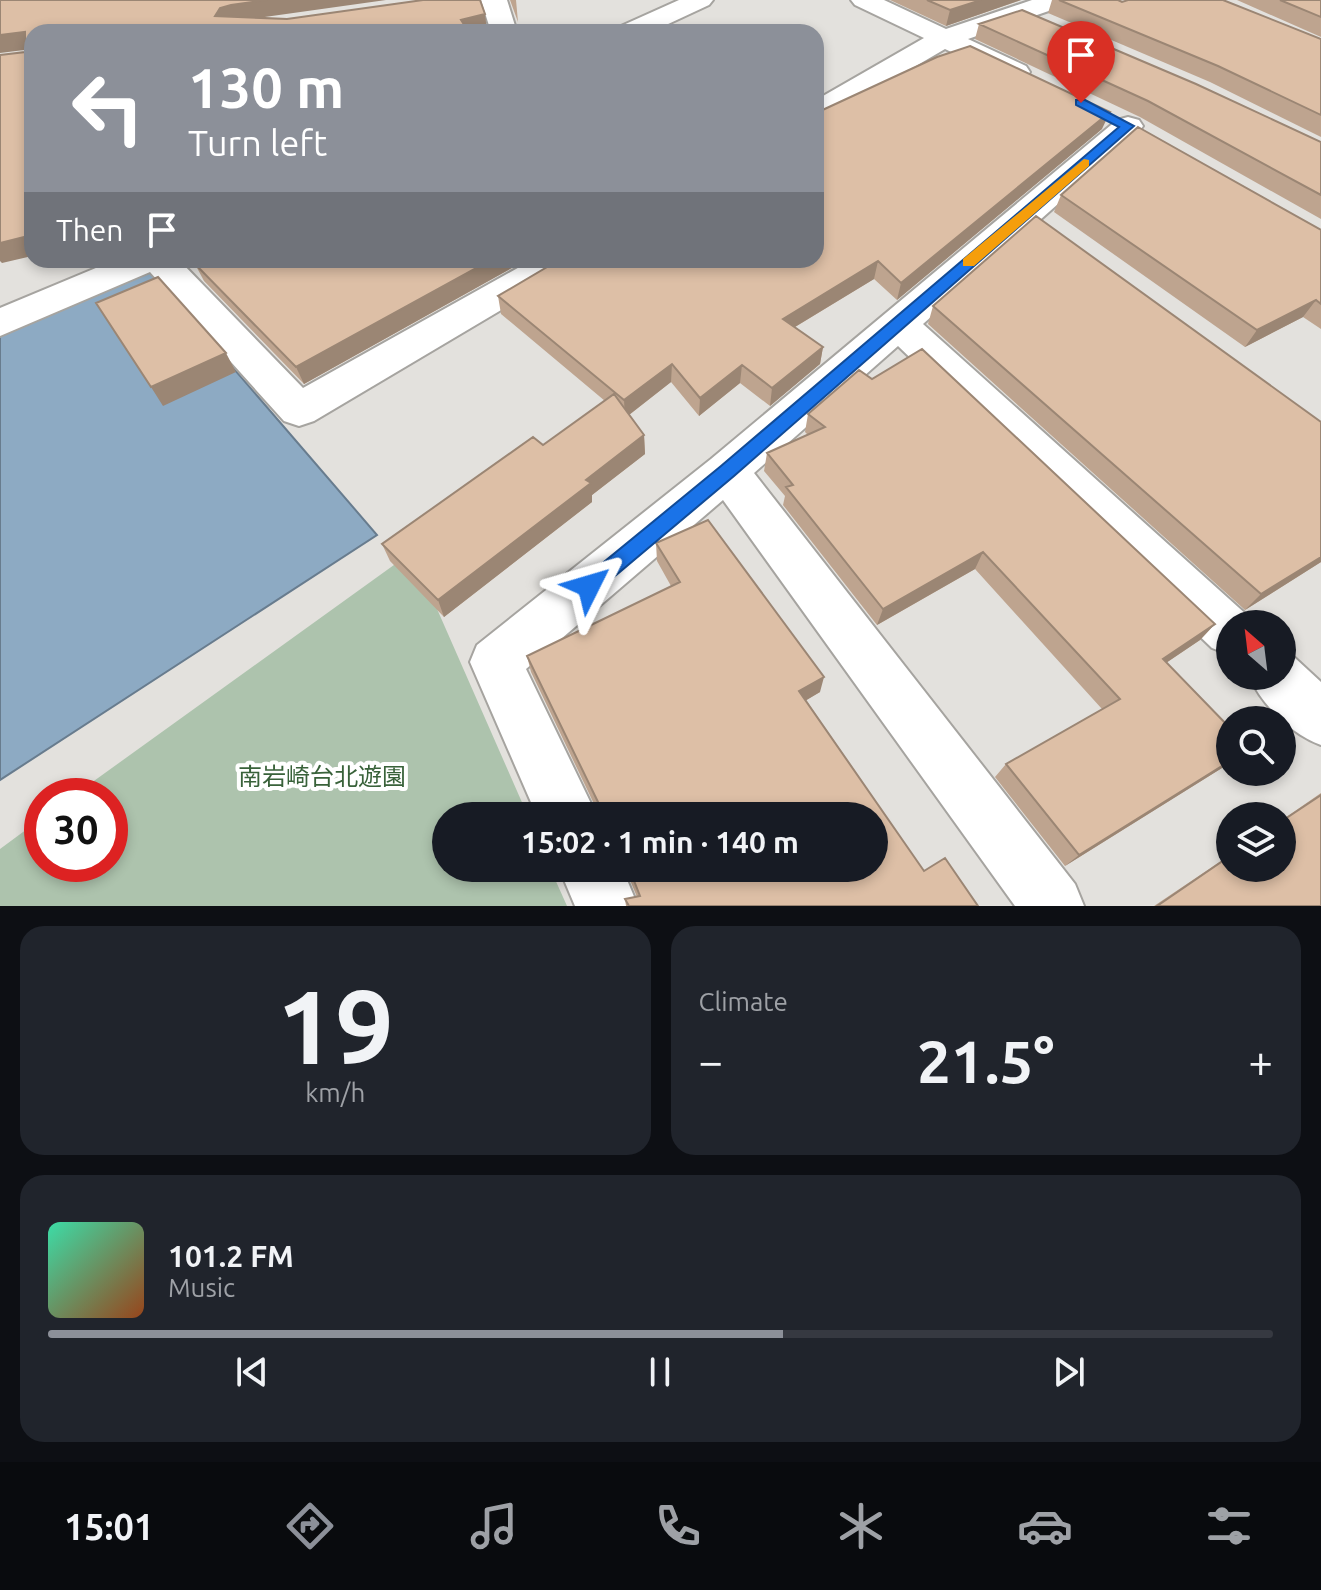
<!DOCTYPE html>
<meta charset="utf-8">
<style>
body{margin:0;font-family:Ubuntu,"Noto Sans JP",sans-serif;background:#20242c;color:#f1f3f6;height:100vh;display:flex;flex-direction:column;font-size:30px;white-space:nowrap}
*{box-sizing:border-box;margin:0}
p{font-size:26px;color:#9ea1a6}
.icon{flex:none;width:44px;height:44px;fill:none;stroke:currentColor;stroke-width:2;stroke-linecap:round;stroke-linejoin:round}
.map{position:relative;height:906px;overflow:hidden}
.drawer{display:flex;flex-direction:column;gap:20px;padding:20px;background:#0d0f14;flex:1}
.drawer>*{flex:none}
.guide{position:absolute;left:24px;top:24px;width:800px;height:244px;border-radius:24px;box-shadow:0 4px 12px #0003;background:#8c9099;color:#fff;overflow:hidden}
.needle{width:52px;rotate:332deg}
.controls{position:absolute;left:1216px;top:610px;display:grid;gap:16px}
.controls a{display:grid;place-items:center;width:80px;height:80px;border-radius:50%;background:#171b24;box-shadow:0 4px 12px #0003;font-size:40px}
.speed{position:absolute;left:24px;top:778px;display:flex;gap:16px;font-size:40px;font-weight:700;text-align:center}
.speed>*{display:grid;place-content:center;width:104px;height:104px;border-radius:50%;background:#171b24;box-shadow:0 4px 12px #0003;line-height:1}
.speed .limit{border:12px solid #d22;background:#fff;color:#111}
.pin{position:absolute;display:grid;place-items:center;width:68px;height:68px;color:#fff;margin:-82px -34px;border-radius:50% 50% 50% 0;rotate:-45deg;box-shadow:0 0 8px #0007}
.pin .icon{rotate:45deg}
.me{position:absolute;width:88px;margin:-44px;rotate:50deg;stroke-linejoin:round;filter:drop-shadow(0 0 6px #0008)}
.turn{display:flex;align-items:center;gap:28px;height:168px;padding:0 32px;font-size:36px}
.turn .icon{width:104px;height:104px;stroke-width:2.5}
.turn b{display:block;font-size:56px;line-height:68px}
.then{display:flex;align-items:center;height:76px;padding:0 32px;background:#0003;gap:16px;font-size:30px}
.big{font-size:60px;font-weight:700;line-height:1.1}
.drawer .widget{flex:1;display:flex;flex-direction:column;justify-content:center;gap:12px;min-width:0;padding:0 28px;border-radius:24px;background:#20242c}
.drawer .dial{align-items:center;gap:0}
.dial b{font-size:104px;line-height:1}
.song{display:flex;align-items:center;gap:24px}
.cover{width:96px;height:96px;border-radius:12px;background:linear-gradient(135deg,hsl(160 70% 55%),hsl(20 70% 35%))}
.played{height:8px;border-radius:4px;background:linear-gradient(90deg,#8c9099 60%,#363941 60%)}
.keys{display:flex;justify-content:space-around;direction:ltr}
.heat{display:flex;justify-content:space-between;align-items:center;font-size:44px;direction:ltr}
.drawer .tiles{flex:1;display:grid;gap:20px;grid-template-columns:1fr 1fr}
.widget:last-child{grid-column:span 2}
.trip{position:absolute;left:432px;top:802px;width:456px;height:80px;border-radius:40px;background:#171b24;box-shadow:0 4px 12px #0003;font-weight:700;line-height:80px;text-align:center}
.tab-bar{display:flex;height:128px;justify-content:space-around;align-items:center;background:#090b0e;color:#9ea1a6}
.tab-bar .icon{width:56px;height:56px}
.tab-bar .active{color:#8c9099}
.tab-bar b{font-size:36px;color:#f1f3f6}
.map>svg:first-child{display:block}
</style>
<div class="map">
<svg width="1321" height="906" viewBox="0 0 1321 906">
<rect width="100%" height="100%" fill="#e3e1dd"/>
<path fill="#adc3ad" d="M412,552L528,816H446V868H550L567,906H0V849L42,818V864H110V796H73Z"/>
<path fill="#8daac3" stroke="#687c8e" stroke-width="2" d="M142,262L377,535L0,780V326Z"/>
<g fill="none" stroke-linecap="round" stroke-linejoin="round">
<g stroke="#a6a4a0" stroke-width="4">
<path id="minor" d="M481,0H507L517,32H491Z
M679,0H713L709,5L651,32H617L621,26Z
M851,0H884L946,29L1032,0H1070L1066,5L968,39L1026,66L1030,72L1026,78H1006L945,49L827,118L816,121V100L924,38L855,5Z
M1128,117L1139,120L1143,126L1139,132L923,324L1248,616L1252,624H1230V655L1212,648L898,346L754,473L1075,884L1084,906H1015L723,500L526,669L597,816H537L470,662L477,645L711,459L1117,120Z
M115,260H179L303,388L532,260H577L572,268L314,421L299,426L284,421L150,272L0,336V308Z
M1282,654L1295,658L1321,682V745C1291,734 1262,705 1249,676H1282Z
M559,868H622L638,906H575Z"/>
</g>
<use href="#minor" fill="#fff" fill-rule="evenodd"/>
</g>
<path fill="#bea48f" d="M510,0H516L518,22Z
M890,0H1021L946,26Z
M1052,0H1118L1321,39V137L1210,82L1048,13Z
M1237,0H1321V37Z
M979,24L1321,142V219L1140,117L975,39Z
M1102,129L897,300L874,279L795,327L823,347L820,364L770,406L740,383L699,416L671,382L629,415L644,435L645,454L592,495V502L444,617L390,561L382,544L543,445L605,401L501,314L498,296Z
M1061,195L1321,230V329L1303,317L1245,347L1054,212Z
M203,260H526L304,384L204,281L195,264Z
M933,306L1321,422V562L1245,610L928,324Z
M808,414L1215,624L1200,640L1166,663L1230,763L1065,866L995,777L1006,764L1102,709L975,569L877,625L783,505L785,496L764,471L767,453L808,435L805,432Z
M656,543L820,692L806,700L924,871L978,906H626L625,899L637,897L625,868H874V816H578L576,806H595L531,672L527,656L671,586L657,561Z
M1321,793V906H1154L1230,855V868H1282V820Z"/>
<path fill="#9b8674" d="M267,0H386L237,21L215,16L220,8L231,5Z
M981,0H1021L946,26L950,10Z
M485,14L487,30L481,32H463L461,20Z
M25,32L32,49L0,53V35Z
M1110,112L1102,129L897,300L901,283Z
M32,235V256L2,263L0,261V243Z
M491,260H526L304,384L296,367Z
M878,261L874,279L780,336L783,319Z
M1316,300L1303,317L1245,347L1257,330Z
M823,347L820,364L770,406L772,388Z
M226,353L236,372L163,406L151,387Z
M672,364L671,382L625,418L624,400Z
M742,365L740,383L699,416L700,398Z
M644,435L645,454L592,495V502L444,617L438,600L586,480Z
M983,552L975,569L877,625L883,609Z
M1321,557V562L1245,610L1261,594Z
M1215,624L1200,640L1148,675L1163,659Z
M824,677L820,692L795,707L799,691Z
M1230,761V763L1065,866L1079,855Z"/>
<path fill="#ddbfa6" stroke="#9b8674" stroke-width="2" d="M0,0H267L231,5L220,8L215,16L287,19L423,0H480L485,14L461,20L469,32H32V235L0,243V55L25,52V32L0,35Z
M927,0H981L950,10Z
M1059,0H1118L1122,2L1128,0H1223L1321,39V115L1218,66Z
M1280,0H1321V17Z
M1022,10L1196,84L1321,142V195L1148,101L979,24Z
M970,46L1110,112L901,283L878,261L783,319L823,347L772,388L742,365L700,398L672,364L624,400L498,296L559,260H816V113L937,57Z
M1138,127L1321,230V304L1316,300L1257,330L1061,195Z
M1036,216L1321,422V557L1261,594L933,306Z
M203,260H491L296,367L195,264Z
M158,277L226,353L151,387L96,303Z
M922,349L1215,624L1163,659L1230,728V761L1079,855L1006,764L1120,699L983,552L883,609L786,487L793,485L767,453L825,427L808,414L859,370L872,379Z
M614,394L644,435L586,480L591,483L438,600L382,544L533,437L543,445Z
M708,520L824,677L799,691L924,871L945,858L978,906H629L625,899L640,896L629,868H874V816H581L576,806H595L598,802L527,656L680,582L656,543Z
M1321,795V906H1157L1230,856V868H1282V821Z"/>
<path fill="#1a73e8" stroke="#114b97" stroke-width="2" d="M1076,100H1085L1134,126L734,476L596,592H582L579,586L582,580L721,466L1119,127L1076,105Z"/>
<path fill="#f59e0b" d="M1084,159L1089,160V166L974,266H963V259Z"/>
<g text-anchor="middle" stroke-width="8" stroke-linejoin="round" paint-order="stroke">
<g font-size="24" fill="#39623a" stroke="#fff">
<text x="322" y="785">南岩崎台北遊園</text>
</g>
</g>
</svg>
<div class="controls">
<a><svg class="needle" viewBox="-14 -14 28 28"><path d="M0-13l5 13h-10z" fill="#e53935"/><path d="M0 13l5-13h-10z" fill="#9ea1a6"/></svg></a>
<a><svg class="icon" aria-label="search" viewBox="0 0 24 24"><circle cx="10" cy="10" r="6"/><path d="M15 15l6 6"/></svg></a>
<a><svg class="icon" aria-label="layers" viewBox="0 0 24 24"><path d="M12 4l9 5-9 5-9-5zM3 14l9 5 9-5"/></svg></a>
</div>
<div class="speed"><div class="limit">30</div></div>
<div class="pin" style="left:1081px;top:103px;background:#d93025"><svg class="icon" aria-label="arrive" viewBox="0 0 24 24"><path d="M6 21V4h12l-3 4 3 4H6"/></svg></div>
<svg class="me" style="left:589px;top:586px" viewBox="-20 -20 40 40"><path d="M0-17L14 15 0 8-14 15z" fill="#1a73e8" stroke="#fff" stroke-width="4"/></svg>
<div class="trip">15:02 · 1 min · 140 m</div>
<div class="guide">
<div class="turn"><svg class="icon" aria-label="left" viewBox="0 0 24 24"><path d="M17 20v-9H6M10 6l-5 5 5 5"/></svg><div><b>130 m</b>Turn left</div></div>
<div class="then">Then<svg class="icon" aria-label="arrive" viewBox="0 0 24 24"><path d="M6 21V4h12l-3 4 3 4H6"/></svg></div>
</div>
</div>
<section class="drawer">
<div class="tiles">
<div class="widget dial"><b>19</b><p>km/h</p></div>
<div class="widget"><p>Climate</p>
<div class="heat"><a>−</a><b class="big">21.5°</b><a>+</a></div>
</div>
<div class="widget">
<div class="song"><i class="cover"></i><div><b>101.2 FM</b><p>Music</p></div></div>
<div class="played"></div>
<div class="keys"><svg class="icon" aria-label="previous" viewBox="0 0 24 24"><path d="M18 5L8 12l10 7zM5 5v14"/></svg><svg class="icon" aria-label="pause" viewBox="0 0 24 24"><path d="M8 5v14M16 5v14"/></svg><svg class="icon" aria-label="next" viewBox="0 0 24 24"><path d="M6 5l10 7-10 7zM19 5v14"/></svg></div>
</div>
</div>
</section>
<nav class="tab-bar">
<b>15:01</b>
<svg class="icon active" aria-label="directions" viewBox="0 0 24 24"><path d="M12 3l9 9-9 9-9-9zM9 14v-3h6M13 9l2 2-2 2"/></svg>
<svg class="icon" aria-label="music" viewBox="0 0 24 24"><path d="M9 18V5l10-2v13"/><circle cx="6" cy="18" r="3"/><circle cx="16" cy="16" r="3"/></svg>
<svg class="icon" aria-label="phone" viewBox="0 0 24 24"><path d="M5 4h4l2 5-3 2q2 4 5 5l2-3 5 2v4C11 20 4 13 5 4z"/></svg>
<svg class="icon" aria-label="climate" viewBox="0 0 24 24"><path d="M12 3v18M4 7l16 10M4 17L20 7"/></svg>
<svg class="icon" aria-label="car" viewBox="0 0 24 24"><path d="M5 17H2v-5l4-1 3-4h7l3 4 3 1v5h-3M9 17h6M6 11h13"/><circle cx="7" cy="17" r="2"/><circle cx="17" cy="17" r="2"/></svg>
<svg class="icon" aria-label="filters" viewBox="0 0 24 24"><path d="M4 7h16M4 17h16"/><circle cx="9" cy="7" r="2"/><circle cx="15" cy="17" r="2"/></svg>
</nav>
